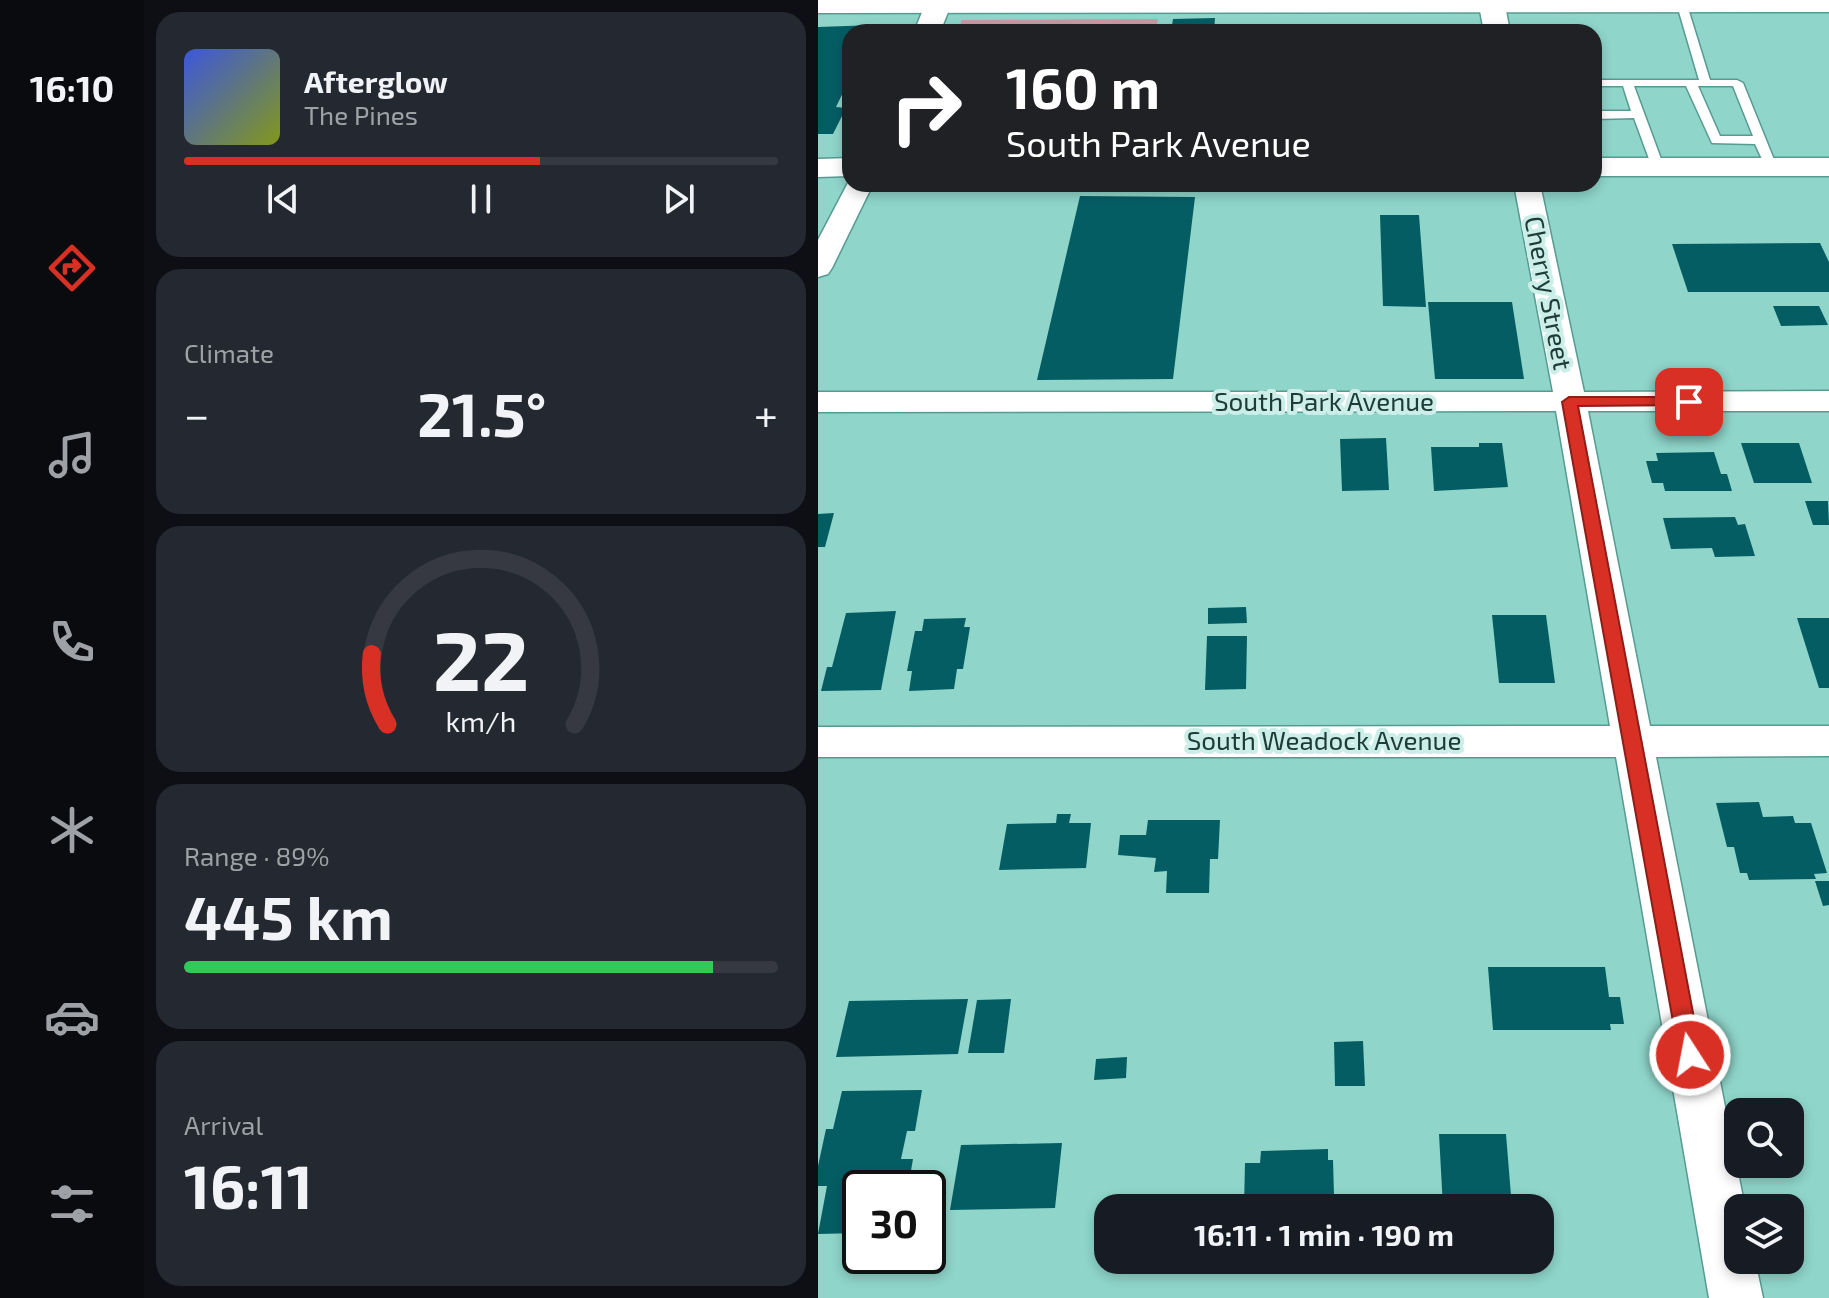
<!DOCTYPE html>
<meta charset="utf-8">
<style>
body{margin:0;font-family:"Exo 2",sans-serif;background:#242831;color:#f1f3f6;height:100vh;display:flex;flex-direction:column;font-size:30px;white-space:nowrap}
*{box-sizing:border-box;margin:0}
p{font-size:26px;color:#9ea1a6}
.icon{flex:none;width:44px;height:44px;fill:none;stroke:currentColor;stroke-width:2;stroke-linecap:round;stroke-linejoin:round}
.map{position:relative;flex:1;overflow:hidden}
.drawer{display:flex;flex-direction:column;gap:12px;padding:12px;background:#0d0f14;width:674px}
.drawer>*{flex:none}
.hud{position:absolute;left:24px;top:24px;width:760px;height:168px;border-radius:24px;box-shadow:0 4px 12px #0003;background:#202124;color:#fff;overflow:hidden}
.tools{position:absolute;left:906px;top:1098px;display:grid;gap:16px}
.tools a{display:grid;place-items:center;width:80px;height:80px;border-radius:16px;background:#171b24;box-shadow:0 4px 12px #0003;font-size:40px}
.speed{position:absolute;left:24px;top:1170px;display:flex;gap:16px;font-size:40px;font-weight:700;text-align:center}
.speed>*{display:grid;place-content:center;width:104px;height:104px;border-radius:50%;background:#171b24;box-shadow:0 4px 12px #0003;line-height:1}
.speed .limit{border:4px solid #111;border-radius:12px;background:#fff;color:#111}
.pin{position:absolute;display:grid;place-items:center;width:68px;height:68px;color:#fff;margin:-34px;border-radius:16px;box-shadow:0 4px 12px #0006}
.me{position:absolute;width:88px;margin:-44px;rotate:349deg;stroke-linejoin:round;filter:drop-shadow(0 0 6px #0008)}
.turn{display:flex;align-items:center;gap:28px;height:168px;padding:0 32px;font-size:36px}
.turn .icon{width:104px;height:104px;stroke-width:2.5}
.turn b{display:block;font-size:56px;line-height:68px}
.big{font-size:60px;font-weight:700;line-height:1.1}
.drawer .tile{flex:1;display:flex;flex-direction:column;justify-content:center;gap:12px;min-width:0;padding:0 28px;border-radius:24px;background:#242831}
.drawer .dial{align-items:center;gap:0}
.dial svg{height:208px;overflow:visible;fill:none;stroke:#363941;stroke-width:7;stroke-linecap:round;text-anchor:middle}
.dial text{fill:#f1f3f6;stroke:none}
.song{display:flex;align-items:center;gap:24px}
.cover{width:96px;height:96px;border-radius:12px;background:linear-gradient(135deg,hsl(230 70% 55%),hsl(70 70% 35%))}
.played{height:8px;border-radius:4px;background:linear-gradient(90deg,#d93025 60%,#363941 60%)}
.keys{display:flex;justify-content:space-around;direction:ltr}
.heat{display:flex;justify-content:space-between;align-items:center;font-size:44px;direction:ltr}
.charge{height:12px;border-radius:6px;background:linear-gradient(90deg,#34c759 89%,#363941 0)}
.trip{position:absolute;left:276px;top:1194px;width:460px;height:80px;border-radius:24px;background:#171b24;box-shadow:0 4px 12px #0003;font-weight:700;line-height:80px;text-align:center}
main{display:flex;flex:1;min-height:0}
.tab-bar{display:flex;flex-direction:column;width:144px;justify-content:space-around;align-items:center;background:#090b0e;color:#9ea1a6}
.tab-bar .icon{width:56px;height:56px}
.tab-bar .current{color:#d93025}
.tab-bar b{font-size:36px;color:#f1f3f6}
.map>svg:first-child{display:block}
</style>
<main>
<nav class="tab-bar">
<b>16:10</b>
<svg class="icon current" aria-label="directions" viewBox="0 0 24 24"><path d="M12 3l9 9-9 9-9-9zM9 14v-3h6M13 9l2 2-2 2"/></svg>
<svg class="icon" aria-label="music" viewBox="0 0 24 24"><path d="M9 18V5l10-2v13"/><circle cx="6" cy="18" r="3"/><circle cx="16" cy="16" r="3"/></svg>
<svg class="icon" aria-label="phone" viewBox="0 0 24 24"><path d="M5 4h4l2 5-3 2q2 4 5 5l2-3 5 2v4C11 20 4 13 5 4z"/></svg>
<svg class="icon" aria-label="climate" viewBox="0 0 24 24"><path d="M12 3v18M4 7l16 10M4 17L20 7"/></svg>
<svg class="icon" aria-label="car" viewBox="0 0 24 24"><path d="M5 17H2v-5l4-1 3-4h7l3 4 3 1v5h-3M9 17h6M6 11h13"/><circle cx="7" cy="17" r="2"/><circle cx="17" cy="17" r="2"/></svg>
<svg class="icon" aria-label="filters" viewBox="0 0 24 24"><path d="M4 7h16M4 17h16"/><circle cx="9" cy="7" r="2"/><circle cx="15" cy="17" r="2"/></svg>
</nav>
<section class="drawer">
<div class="tile">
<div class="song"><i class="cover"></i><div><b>Afterglow</b><p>The Pines</p></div></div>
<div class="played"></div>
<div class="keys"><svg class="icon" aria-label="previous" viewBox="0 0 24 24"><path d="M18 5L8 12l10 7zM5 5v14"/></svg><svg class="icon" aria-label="pause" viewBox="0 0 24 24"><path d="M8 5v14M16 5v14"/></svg><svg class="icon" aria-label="next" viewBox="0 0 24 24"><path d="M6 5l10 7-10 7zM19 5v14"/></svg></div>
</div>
<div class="tile"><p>Climate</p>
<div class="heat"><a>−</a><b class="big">21.5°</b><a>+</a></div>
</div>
<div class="tile dial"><svg viewBox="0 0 100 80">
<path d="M14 69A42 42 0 1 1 86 69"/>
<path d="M14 69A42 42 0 0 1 8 42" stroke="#d93025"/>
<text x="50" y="56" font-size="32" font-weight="700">22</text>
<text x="50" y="72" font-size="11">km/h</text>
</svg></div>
<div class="tile"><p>Range · 89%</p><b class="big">445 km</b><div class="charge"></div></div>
<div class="tile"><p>Arrival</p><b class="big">16:11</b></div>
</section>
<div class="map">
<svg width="1011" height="1298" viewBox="0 0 1011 1298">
<rect width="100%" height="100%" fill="#8fd5ca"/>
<path fill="#c89ba5" d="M340,19L337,32H139L144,20Z"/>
<path fill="#055d64" d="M397,18L396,32H353L355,19Z
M58,25L55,32H32V78L18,107L28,108L15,134H0V27Z
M262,196L377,197L355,379L219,380Z
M562,215H601L608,307L565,306Z
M1002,243L1011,262V292H870L854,244Z
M610,302H694L706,379H617Z
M955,306H1001L1010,325L963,326Z
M568,438L571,490L524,491L522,439Z
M661,443H684L690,487L616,491L613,447H661Z
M923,443H981L994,483H936Z
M896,452L903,474H909L914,491H847L845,483H834L828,461H840L838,453Z
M987,501H1010L1011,525H995Z
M16,513L7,547H0V514Z
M917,517L920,525L927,524L937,556L897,557L894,548L853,549L845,518Z
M428,607L429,623L390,624V608Z
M78,611L63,690L3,691L9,667H14L28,613Z
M674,615H728L737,683H681Z
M148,618L146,627H152L145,669H139L136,689L91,691L94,671H89L97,631H104L106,619Z
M979,618H1011V688H1001Z
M389,636H429L428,689L387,690Z
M941,802L945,817L975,816L977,823H993L1009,873L996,874L998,879L931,880L929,873H922L916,847H909L898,803Z
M239,814H253L251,823H273L268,868L181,870L189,824L238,823Z
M330,820H402L400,859H392L391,893H348L349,871L336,872L338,858L300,855L302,835H328Z
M997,881H1011V905L1005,906Z
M670,967H787L791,997H802L806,1024H792L793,1030H675Z
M150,999L140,1054L18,1057L31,1001Z
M193,999L186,1053H150L159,1000Z
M545,1041L547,1086H517L516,1042Z
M309,1057L308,1078L276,1080L278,1059Z
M104,1090L97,1131H89L83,1159H95L90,1188H42V1233L0,1234L9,1186H0V1166L8,1129H15L24,1091Z
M621,1134H688L694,1208H625Z
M244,1143L237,1208L132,1210L143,1145Z
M510,1149V1160H515L516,1195H527V1208H426L427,1163H442L443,1151Z"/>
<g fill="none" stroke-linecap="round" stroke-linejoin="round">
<g stroke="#569b91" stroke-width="3">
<path id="lane" d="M864,2L869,5L892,80H919L925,83L959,167L957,170H949L937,144L894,143L868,86H816L846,167L844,170L834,167L816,118L776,119V111H813L805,86H776V80H881L859,5ZM880,86H915L935,136H902Z"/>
</g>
<g stroke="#569b91" stroke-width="3">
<path id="street" d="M0,0H1011V12L0,13Z
M32,179V184H55L14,268L10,274L0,277V240Z
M696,184H722L766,392L1011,391V411H770L832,726H1011V756L838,757L927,1208H920V1260H937L945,1298H891L798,757H0V727L792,726L738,411L0,412V392H735Z"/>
</g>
<g stroke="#569b91" stroke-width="3">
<path id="secondary" d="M109,0H135L122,32H96Z
M660,0H686L692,32H666Z
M32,158V176L0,177V159Z
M776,158H1011V176H776Z"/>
</g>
<use href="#lane" fill="#fff" fill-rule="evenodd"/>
<use href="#street" fill="#fff" fill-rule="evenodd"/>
<use href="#secondary" fill="#fff" fill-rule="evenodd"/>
</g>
<path fill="#d93025" stroke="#8d1f18" stroke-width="2" d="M871,397L878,402L876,405L760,406L883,1055L880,1062L872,1065L864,1062L861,1055L744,402L751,397Z"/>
<g text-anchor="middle" stroke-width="8" stroke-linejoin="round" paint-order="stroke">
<g font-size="26" fill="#1e3b37" stroke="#cceee8">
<text transform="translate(730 293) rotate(79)" y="9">Cherry Street</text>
<text x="506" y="411">South Park Avenue</text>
<text x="506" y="750">South Weadock Avenue</text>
</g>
</g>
</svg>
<div class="tools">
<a><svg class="icon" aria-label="search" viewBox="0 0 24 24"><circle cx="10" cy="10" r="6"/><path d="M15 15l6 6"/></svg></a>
<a><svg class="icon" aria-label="layers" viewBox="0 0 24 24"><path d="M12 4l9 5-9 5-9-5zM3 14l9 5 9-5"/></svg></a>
</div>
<div class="speed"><div class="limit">30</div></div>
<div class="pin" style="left:871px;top:402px;background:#d93025"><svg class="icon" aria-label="arrive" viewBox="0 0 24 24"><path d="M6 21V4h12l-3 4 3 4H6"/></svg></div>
<svg class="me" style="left:872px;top:1055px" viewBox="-20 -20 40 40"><circle r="17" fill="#d93025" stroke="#fff" stroke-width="3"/><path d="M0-11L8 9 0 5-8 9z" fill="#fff"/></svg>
<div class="trip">16:11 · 1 min · 190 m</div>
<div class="hud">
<div class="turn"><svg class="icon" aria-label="right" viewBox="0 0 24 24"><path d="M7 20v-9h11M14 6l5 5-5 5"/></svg><div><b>160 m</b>South Park Avenue</div></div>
</div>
</div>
</main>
